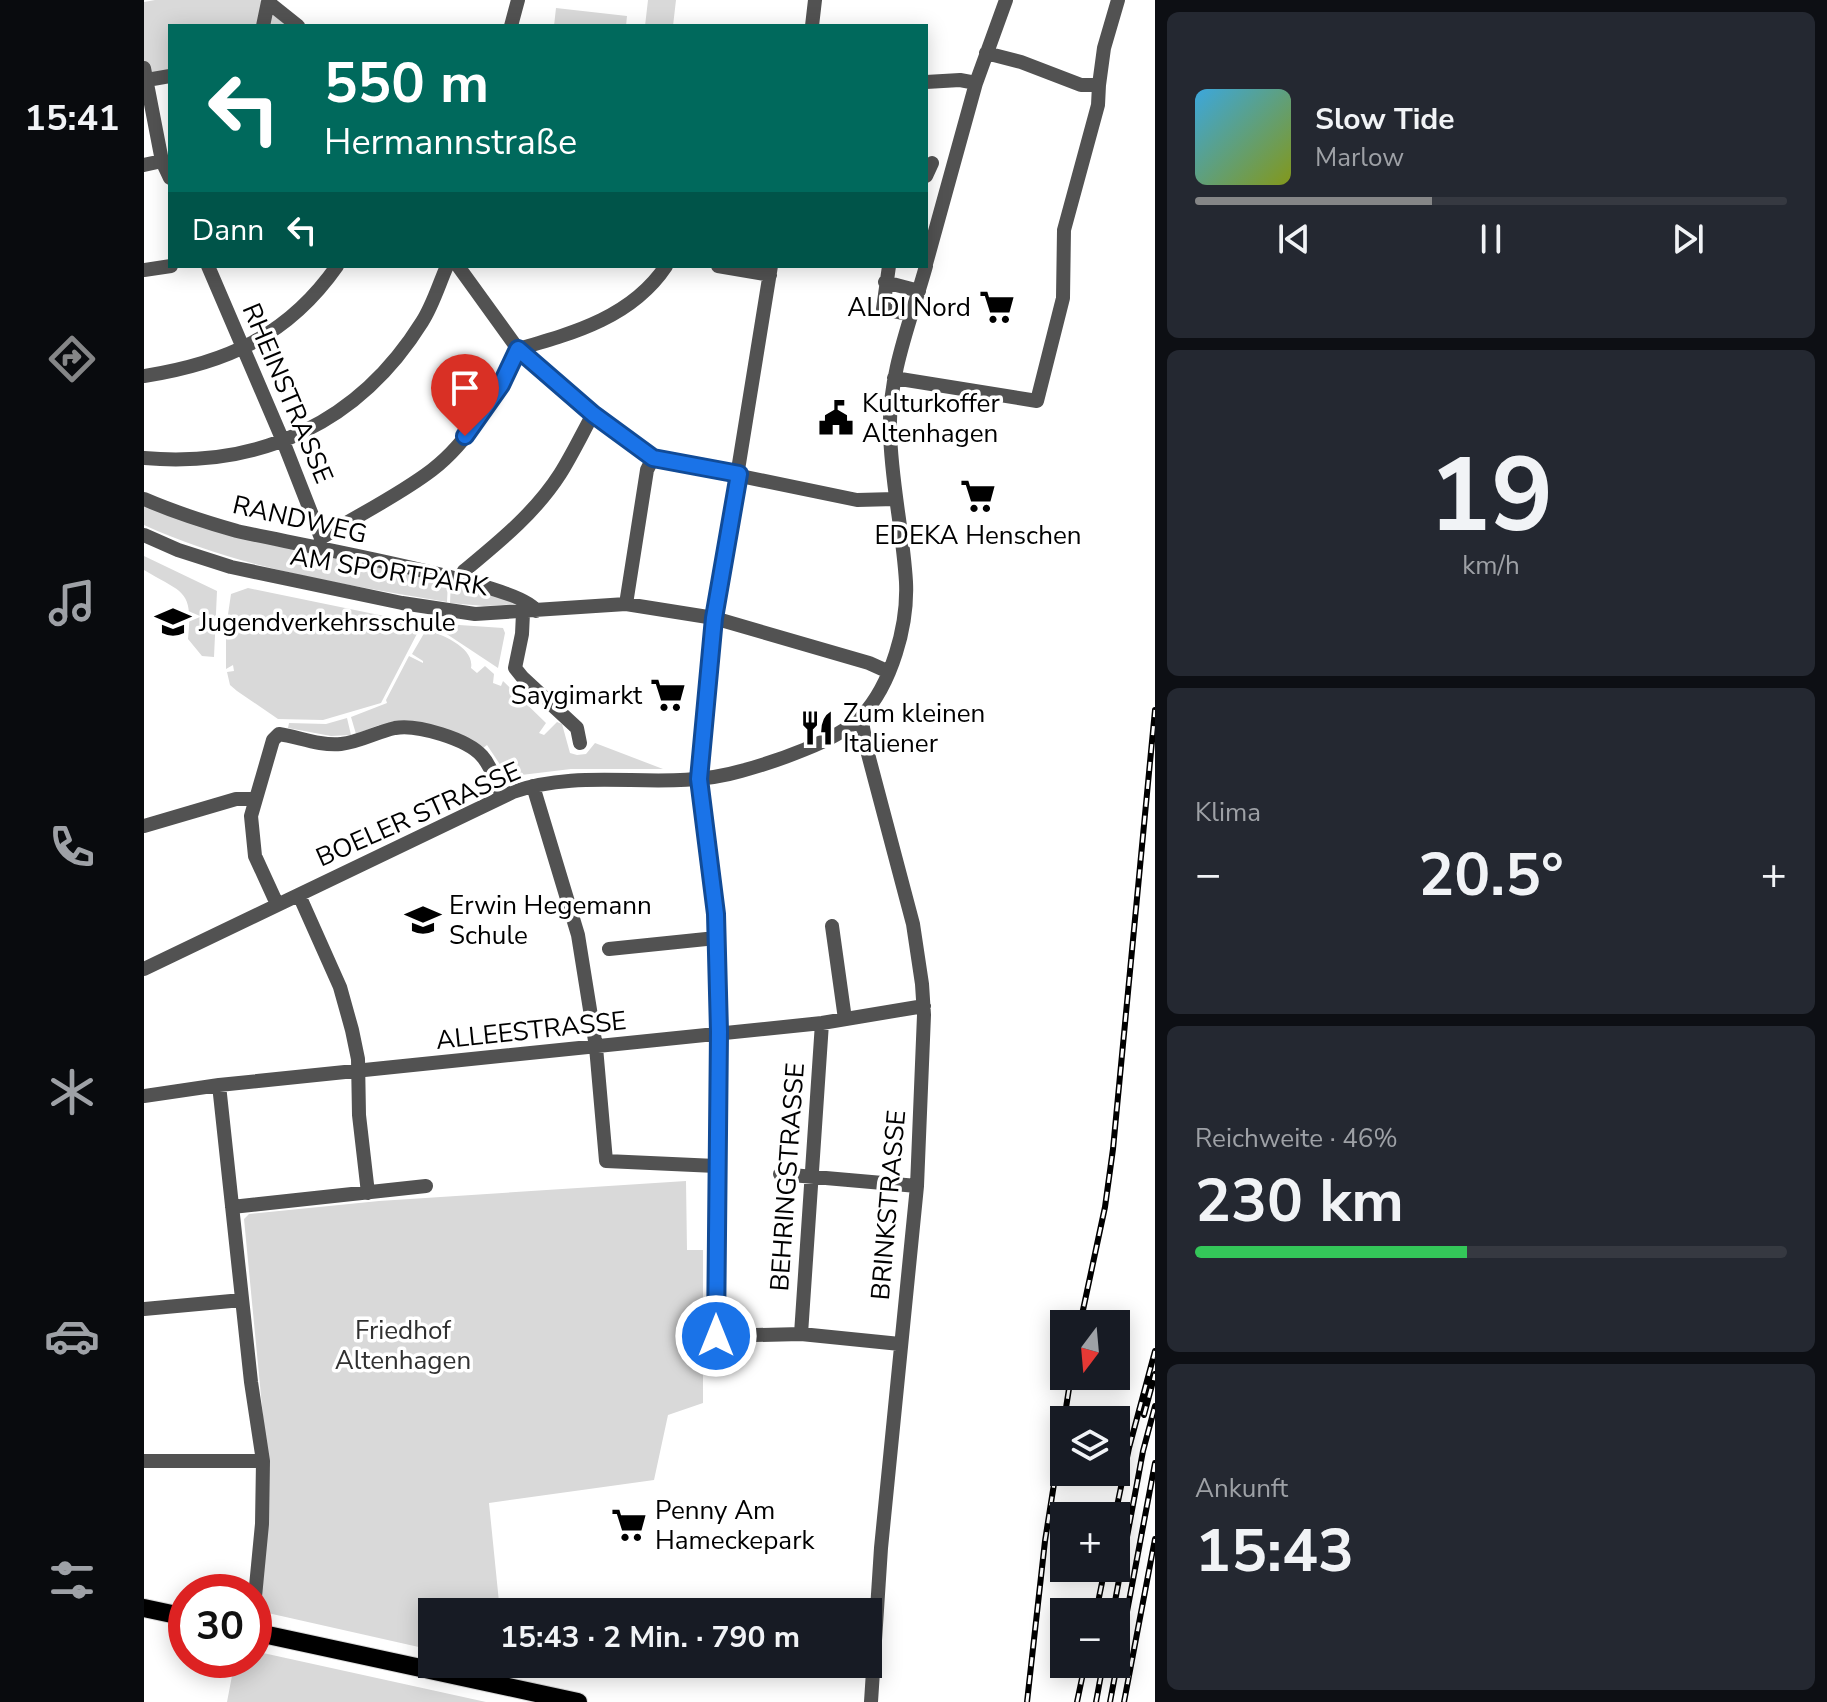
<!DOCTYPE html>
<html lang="de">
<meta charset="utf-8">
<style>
body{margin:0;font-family:"Nunito Sans",sans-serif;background:#242831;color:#f1f3f6;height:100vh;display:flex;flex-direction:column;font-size:30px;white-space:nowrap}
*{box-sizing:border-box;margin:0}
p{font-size:26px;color:#9ea1a6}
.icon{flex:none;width:44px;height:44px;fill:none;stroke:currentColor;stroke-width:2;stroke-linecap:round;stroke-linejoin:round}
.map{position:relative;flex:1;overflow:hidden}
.side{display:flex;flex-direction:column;gap:12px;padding:12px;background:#0d0f14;width:672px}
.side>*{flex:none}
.banner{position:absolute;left:24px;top:24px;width:760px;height:244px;border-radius:0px;box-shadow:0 4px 20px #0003;background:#00695c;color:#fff;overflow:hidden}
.needle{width:52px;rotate:196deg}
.controls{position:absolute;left:906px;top:1310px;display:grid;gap:16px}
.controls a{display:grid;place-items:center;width:80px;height:80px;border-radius:0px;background:#171b24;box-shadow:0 4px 20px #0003;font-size:40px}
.speed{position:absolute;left:24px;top:1574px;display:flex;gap:16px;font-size:40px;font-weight:700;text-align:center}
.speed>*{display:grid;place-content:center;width:104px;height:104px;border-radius:50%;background:#171b24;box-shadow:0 4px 20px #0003;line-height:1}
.speed .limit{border:12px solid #d22;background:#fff;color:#111}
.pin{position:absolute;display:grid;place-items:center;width:68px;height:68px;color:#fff;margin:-82px -34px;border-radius:50% 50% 50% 0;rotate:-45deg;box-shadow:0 0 8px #0007}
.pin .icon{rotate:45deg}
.me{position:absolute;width:88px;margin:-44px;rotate:0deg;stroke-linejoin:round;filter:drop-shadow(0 0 6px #0008)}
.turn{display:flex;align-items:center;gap:28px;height:168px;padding:0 24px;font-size:36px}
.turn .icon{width:104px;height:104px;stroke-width:2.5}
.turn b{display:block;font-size:56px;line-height:68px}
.then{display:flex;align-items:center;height:76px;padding:0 24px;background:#0003;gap:16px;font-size:30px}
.big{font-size:60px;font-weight:700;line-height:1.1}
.side .card{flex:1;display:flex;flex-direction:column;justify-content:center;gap:12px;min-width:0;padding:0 28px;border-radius:12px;background:#242831}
.side .dial{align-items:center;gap:0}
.dial b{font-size:104px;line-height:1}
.song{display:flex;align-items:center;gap:24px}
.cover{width:96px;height:96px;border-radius:12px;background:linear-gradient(135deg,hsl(200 70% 55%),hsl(70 70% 35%))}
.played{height:8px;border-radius:4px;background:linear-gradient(90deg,#858687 40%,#363941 40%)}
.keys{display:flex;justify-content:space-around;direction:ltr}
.heat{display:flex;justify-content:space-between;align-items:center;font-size:44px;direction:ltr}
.charge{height:12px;border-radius:6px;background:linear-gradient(90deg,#34c759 46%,#363941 0)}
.trip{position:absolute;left:274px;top:1598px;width:464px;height:80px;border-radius:0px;background:#171b24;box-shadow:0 4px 20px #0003;font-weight:700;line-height:80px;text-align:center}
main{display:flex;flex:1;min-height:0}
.menu{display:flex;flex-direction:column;width:144px;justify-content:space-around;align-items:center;background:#090b0e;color:#9ea1a6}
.menu .icon{width:56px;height:56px}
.menu .current{color:#858687}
.menu b{font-size:36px;color:#f1f3f6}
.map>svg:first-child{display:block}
</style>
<main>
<nav class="menu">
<b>15:41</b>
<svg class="icon current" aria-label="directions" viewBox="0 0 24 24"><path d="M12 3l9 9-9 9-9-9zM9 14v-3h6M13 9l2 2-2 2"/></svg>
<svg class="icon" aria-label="music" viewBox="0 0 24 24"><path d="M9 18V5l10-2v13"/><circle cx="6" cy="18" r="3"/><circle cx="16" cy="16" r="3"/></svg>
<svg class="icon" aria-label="phone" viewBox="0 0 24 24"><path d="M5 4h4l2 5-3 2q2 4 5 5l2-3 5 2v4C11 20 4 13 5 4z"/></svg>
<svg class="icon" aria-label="climate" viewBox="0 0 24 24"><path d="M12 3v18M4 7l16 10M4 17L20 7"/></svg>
<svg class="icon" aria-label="car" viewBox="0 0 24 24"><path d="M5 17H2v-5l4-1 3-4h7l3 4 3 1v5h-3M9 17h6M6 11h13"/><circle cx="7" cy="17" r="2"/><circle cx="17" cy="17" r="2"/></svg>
<svg class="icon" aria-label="filters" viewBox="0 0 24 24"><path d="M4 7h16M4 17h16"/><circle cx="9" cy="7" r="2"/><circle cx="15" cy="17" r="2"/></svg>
</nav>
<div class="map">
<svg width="1011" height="1702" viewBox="0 0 1011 1702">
<rect width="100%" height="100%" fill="#fff"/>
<path fill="#d9d9d9" d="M11,0H116L150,26H26V76L3,80L0,68V2Z
M504,0H532L529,26H501Z
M412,8L483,16L482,26H410Z
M0,504L199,560L304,581L303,602C202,585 94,568 0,525Z
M0,556L73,591L70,657L58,656L44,639C49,589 40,594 0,570Z
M307,581L374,604L340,606L306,603Z
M104,588L274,623L276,628L237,703L179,720L134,719L93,691L86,685L83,672L90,671L89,665L82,669V628L87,594Z
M286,623L359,628L361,633L354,668Z
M282,630C298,634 331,648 327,668L333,673L341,666L350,674L349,683L357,686L359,681L402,723L395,733L400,735L413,722L418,724L426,753L433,755L442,754L451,743L519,769H427L369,776L362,765L357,766L343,745L338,749L321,739L237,729L235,725L212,734L207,717L243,703L242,700L265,656L279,663V661L268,654Z
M203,718L207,735L187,736L144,728L145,723L182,724Z
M542,1181L543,1250H559V1403L524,1415L510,1480L345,1503L356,1612H288V1650L115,1611L122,1448L100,1219L105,1214L235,1201Z
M110,1651L342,1702H83L91,1660H110Z"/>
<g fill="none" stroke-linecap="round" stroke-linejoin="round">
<g stroke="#dbdbdb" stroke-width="20">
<path id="major" d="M0,1608L42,1617
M110,1632L434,1702"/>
</g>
<path stroke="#525252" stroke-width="14" d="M124,2L154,26
M119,26L124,2
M367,26L374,0
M668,26L671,0
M842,53L877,62L937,85H955L960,48L974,0
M0,68L18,161L26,178
M3,80L26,76
M782,82L816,80L832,83
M0,165L18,161
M782,176L788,163
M782,264L832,83L862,0
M64,266L139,441L177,538
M314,266L374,349L449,414L509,458L713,500L751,499
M574,266L626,275
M627,266L570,618L555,779L572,914L575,1032L572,1336L657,1334L756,1344
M745,266L739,309L768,315
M0,270L27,266
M741,282L775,291
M0,376C82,363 144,336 193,266
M750,378L893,401L919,298L920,230L954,105L955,85
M0,458C117,468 215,423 278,322C289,305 295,284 303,266
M0,499C30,512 61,522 93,531C134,541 382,584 392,611
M0,535L34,550L87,567L258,603L331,614L482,604L570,618L725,663L745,672
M176,548L177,538C214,515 254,496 288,470C327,440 353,392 374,349C430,333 488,317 522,266
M316,579L320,571C355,542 391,513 416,474C428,455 438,434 449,414
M482,604L503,470L509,458
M379,613L378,634L371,668L379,678L433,728L436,743
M717,717L724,754L769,924L778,984L780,1015L773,1186L737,1548L727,1702
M389,786L434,935L452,1047L462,1161L572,1166
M0,826L92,799H110
M155,895L196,987L208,1030L214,1059L215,1115L224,1193
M133,904L111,856L107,816L129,740L135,734C155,737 175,746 197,744C216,742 232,732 251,728C273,724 323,739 338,756C348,767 352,783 358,796
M688,926L701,1019
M465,949L572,938
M0,969L369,792C442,766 522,793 597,771C630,762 693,741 717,717C748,684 764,625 762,582C759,531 747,482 746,431C744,375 767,320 782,266
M75,1085L107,1382L119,1461L118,1524L110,1607
M0,1096L75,1085L678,1023L780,1006
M636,1174L773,1186
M88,1207L282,1186
M0,1309L98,1300
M657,1334L678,1023
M0,1461H119"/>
<use href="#major" stroke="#000" stroke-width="18"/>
<g stroke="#000" stroke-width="6">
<path id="rail" d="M936,1324L961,1207L969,1149L1011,710
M1000,1415L1011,1374
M971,1516L985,1448L1011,1351
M952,1612L961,1568
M969,1612L999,1451L1011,1406
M883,1702L901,1541L927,1376
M933,1702L941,1664
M952,1702L959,1664
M966,1702L1011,1463
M980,1702L1011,1539"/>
</g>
<use href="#rail" stroke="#fff" stroke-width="3" stroke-dasharray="9" stroke-linecap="butt"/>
</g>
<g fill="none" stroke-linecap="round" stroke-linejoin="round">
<g stroke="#114b97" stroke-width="20">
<path id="route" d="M321,436L357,385L374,349L449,414L509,458L595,474L570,618L555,779L572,914L575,1032L572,1336"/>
</g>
<use href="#route" stroke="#1a73e8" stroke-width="14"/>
</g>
<defs>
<g id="supermarket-bare" transform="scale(2.76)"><path d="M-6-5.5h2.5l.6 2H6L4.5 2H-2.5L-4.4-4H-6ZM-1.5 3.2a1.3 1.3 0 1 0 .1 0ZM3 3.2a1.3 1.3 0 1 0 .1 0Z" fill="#000" stroke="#fff" stroke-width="2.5" paint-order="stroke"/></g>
<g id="civic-bare" transform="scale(2.76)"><path d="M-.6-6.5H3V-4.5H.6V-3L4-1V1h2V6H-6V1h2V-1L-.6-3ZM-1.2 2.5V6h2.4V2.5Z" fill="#000" stroke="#fff" stroke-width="2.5" paint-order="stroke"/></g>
<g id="school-bare" transform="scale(2.76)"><path d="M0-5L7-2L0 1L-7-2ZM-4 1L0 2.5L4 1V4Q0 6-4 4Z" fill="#000" stroke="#fff" stroke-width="2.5" paint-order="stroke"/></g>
<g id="restaurant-bare" transform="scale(2.76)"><path d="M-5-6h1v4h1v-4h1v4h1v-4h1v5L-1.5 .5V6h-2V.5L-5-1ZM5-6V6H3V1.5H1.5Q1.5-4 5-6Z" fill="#000" stroke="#fff" stroke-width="2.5" paint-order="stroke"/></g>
</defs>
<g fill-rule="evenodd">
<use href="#supermarket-bare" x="853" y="307"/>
<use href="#civic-bare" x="692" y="418"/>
<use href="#supermarket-bare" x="834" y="496"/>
<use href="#school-bare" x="29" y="622"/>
<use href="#supermarket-bare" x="524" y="695"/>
<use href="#restaurant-bare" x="673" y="728"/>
<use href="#school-bare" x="279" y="920"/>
<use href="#supermarket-bare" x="485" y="1525"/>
</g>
<g text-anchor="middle" stroke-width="7" stroke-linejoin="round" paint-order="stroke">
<g font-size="26" fill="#000" stroke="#fff" text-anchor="start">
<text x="827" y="316" text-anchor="end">ALDI Nord</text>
<text x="718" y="412">Kulturkoffer<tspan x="718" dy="30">Altenhagen</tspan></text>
<text x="834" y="544" text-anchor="middle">EDEKA Henschen</text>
<text x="55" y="631">Jugendverkehrsschule</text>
<text x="498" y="704" text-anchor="end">Saygimarkt</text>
<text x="699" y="722">Zum kleinen<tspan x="699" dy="30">Italiener</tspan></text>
<text x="305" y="914">Erwin Hegemann<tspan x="305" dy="30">Schule</tspan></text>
<text x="511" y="1519">Penny Am<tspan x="511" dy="30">Hameckepark</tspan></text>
</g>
<g font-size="26" fill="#000" stroke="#fff">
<text transform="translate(144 393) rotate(67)" y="9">RHEINSTRASSE</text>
<text transform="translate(156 519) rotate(13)" y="9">RANDWEG</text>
<text transform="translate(245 571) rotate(9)" y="9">AM SPORTPARK</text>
<text transform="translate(274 814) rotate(-24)" y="9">BOELER STRASSE</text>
<text transform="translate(387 1030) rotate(-6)" y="9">ALLEESTRASSE</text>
<text transform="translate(643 1177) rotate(-86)" y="9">BEHRINGSTRASSE</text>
<text transform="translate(744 1205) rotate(-85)" y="9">BRINKSTRASSE</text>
</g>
<g font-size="26" fill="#303030" stroke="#fff">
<text x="259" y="1339">Friedhof<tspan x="259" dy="30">Altenhagen</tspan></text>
</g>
</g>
</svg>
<div class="controls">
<a><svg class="needle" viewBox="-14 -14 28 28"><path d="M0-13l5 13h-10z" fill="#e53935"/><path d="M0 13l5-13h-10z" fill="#9ea1a6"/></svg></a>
<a><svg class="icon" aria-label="layers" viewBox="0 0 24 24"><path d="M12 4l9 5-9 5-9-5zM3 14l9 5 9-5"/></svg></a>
<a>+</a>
<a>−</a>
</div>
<div class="speed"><div class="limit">30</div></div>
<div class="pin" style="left:321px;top:436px;background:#d93025"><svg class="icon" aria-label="arrive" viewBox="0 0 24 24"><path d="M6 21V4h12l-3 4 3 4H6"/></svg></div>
<svg class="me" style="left:572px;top:1336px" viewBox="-20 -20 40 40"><circle r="17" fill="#1a73e8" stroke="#fff" stroke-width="3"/><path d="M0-11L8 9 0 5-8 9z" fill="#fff"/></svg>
<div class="trip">15:43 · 2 Min. · 790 m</div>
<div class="banner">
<div class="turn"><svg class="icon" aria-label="left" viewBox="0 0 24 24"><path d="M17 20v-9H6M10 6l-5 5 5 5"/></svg><div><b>550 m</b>Hermannstraße</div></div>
<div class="then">Dann<svg class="icon" aria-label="left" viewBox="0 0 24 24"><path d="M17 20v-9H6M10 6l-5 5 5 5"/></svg></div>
</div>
</div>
<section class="side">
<div class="card">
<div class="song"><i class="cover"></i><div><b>Slow Tide</b><p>Marlow</p></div></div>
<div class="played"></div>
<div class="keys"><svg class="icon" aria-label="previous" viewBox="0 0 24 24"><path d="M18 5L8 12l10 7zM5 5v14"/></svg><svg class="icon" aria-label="pause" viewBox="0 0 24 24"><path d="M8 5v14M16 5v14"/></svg><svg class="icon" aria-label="next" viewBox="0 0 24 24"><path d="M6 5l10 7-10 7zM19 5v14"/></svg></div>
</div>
<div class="card dial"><b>19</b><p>km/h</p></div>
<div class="card"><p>Klima</p>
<div class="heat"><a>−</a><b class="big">20.5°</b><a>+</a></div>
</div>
<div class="card"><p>Reichweite · 46%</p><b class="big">230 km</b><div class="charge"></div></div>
<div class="card"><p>Ankunft</p><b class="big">15:43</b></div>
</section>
</main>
